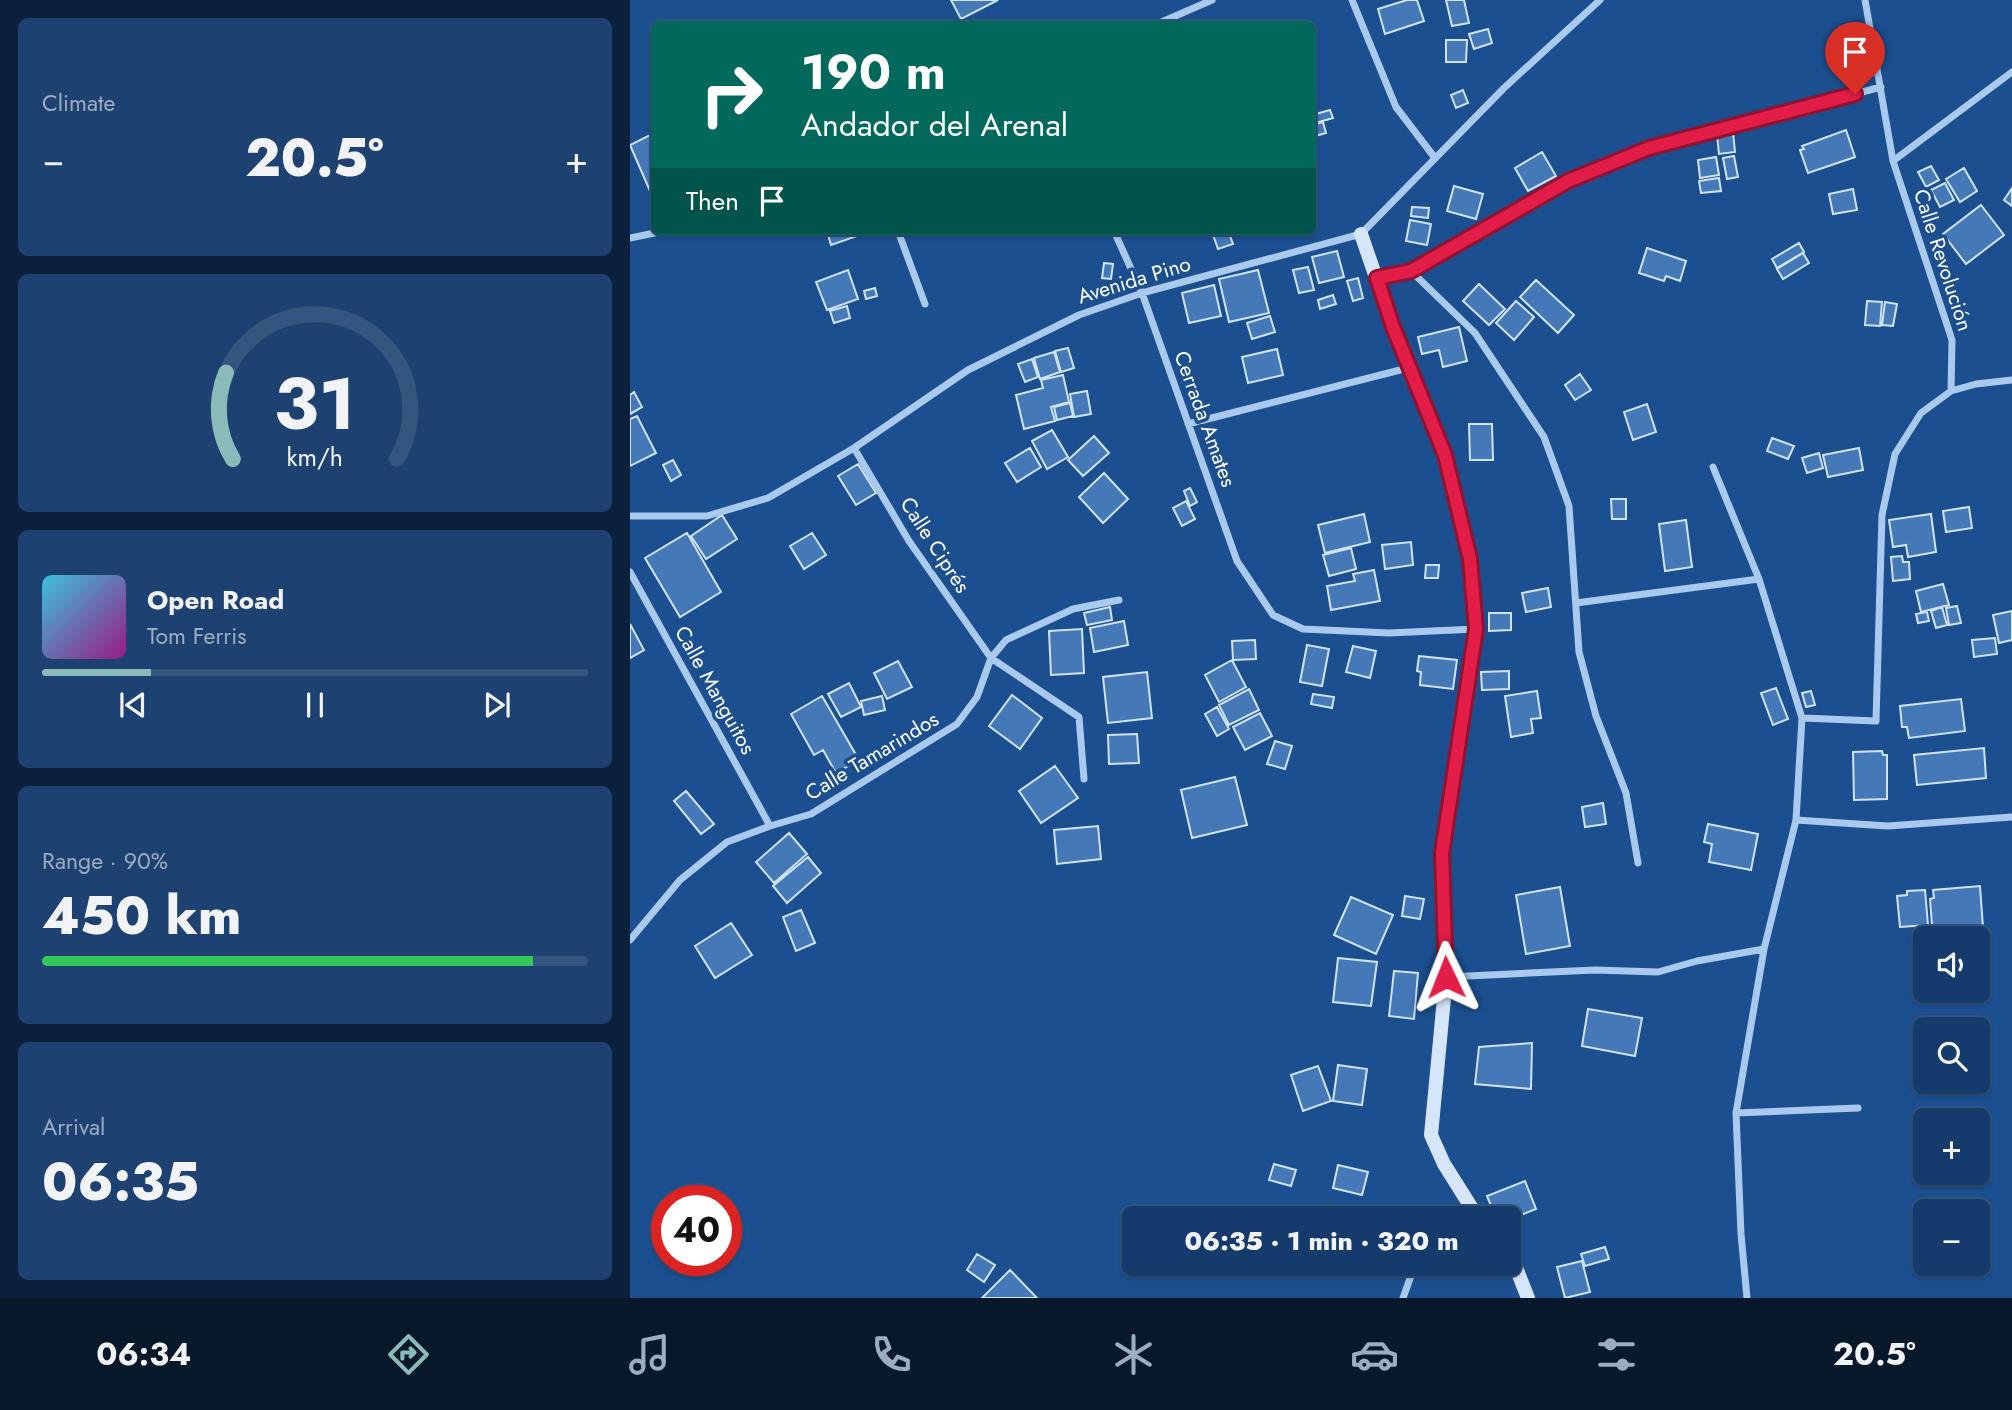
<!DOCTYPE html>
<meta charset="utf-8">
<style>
body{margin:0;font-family:Jost,sans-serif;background:#1d4271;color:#f1f3f6;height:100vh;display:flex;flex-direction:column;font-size:26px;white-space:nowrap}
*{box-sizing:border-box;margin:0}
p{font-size:23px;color:#9dadc1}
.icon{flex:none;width:38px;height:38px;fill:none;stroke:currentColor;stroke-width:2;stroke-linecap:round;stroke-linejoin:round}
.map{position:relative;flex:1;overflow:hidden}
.side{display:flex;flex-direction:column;gap:18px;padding:18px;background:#0b203b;width:630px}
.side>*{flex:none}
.hud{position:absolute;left:21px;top:21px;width:665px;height:214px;border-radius:10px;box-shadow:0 2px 5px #0004,0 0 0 2px #33557e;background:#00695c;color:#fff;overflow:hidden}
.fabs{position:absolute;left:1283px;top:926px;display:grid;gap:14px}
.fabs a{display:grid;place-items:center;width:77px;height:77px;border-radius:10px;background:#143b6b;box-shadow:0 2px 5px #0004,0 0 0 2px #33557e;font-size:35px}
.speed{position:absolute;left:21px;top:1185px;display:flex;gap:14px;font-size:35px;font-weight:700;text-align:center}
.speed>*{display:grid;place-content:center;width:91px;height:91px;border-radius:50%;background:#143b6b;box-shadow:0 2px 5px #0004,0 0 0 2px #33557e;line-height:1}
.speed .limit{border:10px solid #d22;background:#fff;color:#111}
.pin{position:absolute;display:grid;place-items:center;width:60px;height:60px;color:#fff;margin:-72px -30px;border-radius:50% 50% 50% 0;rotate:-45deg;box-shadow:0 0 7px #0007}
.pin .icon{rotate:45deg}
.me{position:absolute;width:77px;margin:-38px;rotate:358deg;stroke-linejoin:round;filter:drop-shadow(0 0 5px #0008)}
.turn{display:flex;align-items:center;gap:24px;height:147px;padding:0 35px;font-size:32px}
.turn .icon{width:91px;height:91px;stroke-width:2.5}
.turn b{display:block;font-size:49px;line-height:60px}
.then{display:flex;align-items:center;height:66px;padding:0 35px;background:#0003;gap:14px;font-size:26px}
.big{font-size:52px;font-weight:800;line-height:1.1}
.side .card{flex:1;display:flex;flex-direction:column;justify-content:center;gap:10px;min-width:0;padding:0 24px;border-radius:10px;background:#1d4271}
.side .dial{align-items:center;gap:0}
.dial svg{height:182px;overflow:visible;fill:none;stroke:#33557e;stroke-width:7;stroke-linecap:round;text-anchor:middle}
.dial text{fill:#f1f3f6;stroke:none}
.song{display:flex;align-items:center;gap:21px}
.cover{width:84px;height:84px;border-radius:10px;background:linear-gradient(135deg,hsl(190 70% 55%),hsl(310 70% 35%))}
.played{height:7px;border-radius:4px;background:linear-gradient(90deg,#8bbbb9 20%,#33557e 20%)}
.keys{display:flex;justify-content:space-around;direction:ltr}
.heat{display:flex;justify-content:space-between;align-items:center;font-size:38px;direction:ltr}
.charge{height:10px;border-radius:5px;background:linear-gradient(90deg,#34c759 90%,#33557e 0)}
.trip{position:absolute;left:492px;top:1206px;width:399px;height:70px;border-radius:10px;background:#143b6b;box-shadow:0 2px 5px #0004,0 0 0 2px #33557e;font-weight:800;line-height:70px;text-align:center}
.menu{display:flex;height:112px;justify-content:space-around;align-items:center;background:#08182b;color:#9dadc1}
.menu .icon{width:49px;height:49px}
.menu .on{color:#8bbbb9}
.menu b{font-size:32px;color:#f1f3f6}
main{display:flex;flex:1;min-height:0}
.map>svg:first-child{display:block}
</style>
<main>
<section class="side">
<div class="card"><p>Climate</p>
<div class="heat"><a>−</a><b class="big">20.5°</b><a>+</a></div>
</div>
<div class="card dial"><svg viewBox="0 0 100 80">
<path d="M14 69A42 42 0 1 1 86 69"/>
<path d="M14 69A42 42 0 0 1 11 31" stroke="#8bbbb9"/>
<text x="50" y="56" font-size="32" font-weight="700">31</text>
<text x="50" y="72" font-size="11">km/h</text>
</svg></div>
<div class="card">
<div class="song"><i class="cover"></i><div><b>Open Road</b><p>Tom Ferris</p></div></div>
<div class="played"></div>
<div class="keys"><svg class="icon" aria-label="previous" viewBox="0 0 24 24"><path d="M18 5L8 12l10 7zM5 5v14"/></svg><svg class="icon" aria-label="pause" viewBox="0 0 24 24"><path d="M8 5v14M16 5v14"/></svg><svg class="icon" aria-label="next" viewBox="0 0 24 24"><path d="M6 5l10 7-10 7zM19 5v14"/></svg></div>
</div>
<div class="card"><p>Range · 90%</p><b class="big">450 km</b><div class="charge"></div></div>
<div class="card"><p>Arrival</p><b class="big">06:35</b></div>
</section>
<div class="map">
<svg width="1382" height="1298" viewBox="0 0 1382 1298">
<rect width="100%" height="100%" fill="#1b4f8f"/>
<path fill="#4478b7" stroke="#cfe3fa" stroke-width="2" d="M321,0H368L331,19Z
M777,0H787L794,21L755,34L748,9Z
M816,0H834L839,23L822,26Z
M858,29L862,43L844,49L839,34Z
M816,40H837L836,62H816Z
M833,90L838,103L826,108L821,95Z
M700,110L703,118L682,124V115Z
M693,122L696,133L682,137V125Z
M1216,130L1225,157L1178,173L1170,150L1174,149L1172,146Z
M1103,132L1105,152L1089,154L1087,135Z
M24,133V197L23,198L0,145Z
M912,152L926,176L898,191L885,168Z
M1104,156L1108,177L1097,179L1093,158Z
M1086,157L1089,175L1070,178L1068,160Z
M1301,166L1309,180L1296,187L1288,172Z
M1334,168L1347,191L1330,202L1316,179Z
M1089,178L1091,191L1071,193L1069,181Z
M1315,183L1324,200L1310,207L1301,190Z
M824,186L853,194L846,219L817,211Z
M1382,188V206L1374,200Z
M1223,189L1227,210L1203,214L1199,194Z
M1351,205L1374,235L1336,264L1313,234Z
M782,207L799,208L798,218L781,216Z
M780,220L801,224L797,245L776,241Z
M197,231H232L233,234L201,245Z
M598,231L603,244L588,249L582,232Z
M1169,243L1174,252L1147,268L1142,259Z
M1017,248L1056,261L1050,281L1036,276L1034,281L1009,273Z
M707,251L714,277L689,283L682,257Z
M1173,253L1179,263L1153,279L1147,269Z
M474,263L483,264L481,279L472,278Z
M678,267L684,290L669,293L663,270Z
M218,270L228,299L197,310L186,282Z
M628,270L639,313L599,322L589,279Z
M728,278L733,298L723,301L717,281Z
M906,280L944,315L928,333L890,297Z
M849,284L875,309L859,325L833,301Z
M584,285L591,316L559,323L552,293Z
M245,288L247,296L236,299L234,291Z
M703,295L706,304L690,309L688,300Z
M886,301L904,317L884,340L866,323Z
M1237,301L1252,302L1250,326L1235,325Z
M1255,302L1267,304L1263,326L1252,325Z
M217,306L220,318L204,323L200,311Z
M640,316L645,332L622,339L617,323Z
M829,327L837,361L813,367L809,350L792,354L788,337Z
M438,348L444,368L431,372L425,351Z
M647,349L653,375L618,383L612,357Z
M424,352L430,372L410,379L404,358Z
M402,359L408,377L395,382L388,364Z
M950,374L961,390L945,400L935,385Z
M433,375L439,402L421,407L425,421L394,429L386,395L413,388L411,380Z
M457,391L461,414L444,417L440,394Z
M4,392L12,407L0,414V395Z
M440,403L443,416L427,420L424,407Z
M1017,404L1026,432L1003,440L994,412Z
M7,416L26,453L0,466V419Z
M839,424H862L863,460H840Z
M422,430L438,457L417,469L402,441Z
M464,436L479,453L453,476L438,460Z
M1142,438L1164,446L1158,459L1137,451Z
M400,448L411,467L387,482L375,463Z
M1229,448L1233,470L1198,477L1193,455Z
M1189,453L1193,468L1177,473L1172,458Z
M43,460L51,475L41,481L33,465Z
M228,464L246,493L226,505L208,476Z
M474,473L498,499L473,523L449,497Z
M560,488L567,502L560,506L554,491Z
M981,499H996V519H982Z
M556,501L565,519L552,526L543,508Z
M1339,507L1342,528L1316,532L1313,511Z
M734,514L740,542L695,553L688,525Z
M1301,514L1306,552L1278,557L1276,545L1263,547L1259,520Z
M92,515L107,539L76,559L61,536Z
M1056,520L1062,567L1035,571L1029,524Z
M57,533L91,592L50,617L15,558Z
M182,533L196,555L174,569L160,546Z
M781,542L783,565L755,569L752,545Z
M721,548L726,569L699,576L693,555Z
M1272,556L1273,562H1279L1280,579L1263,581L1261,557Z
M796,565H809L808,578H795Z
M744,570L750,601L701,610L697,586L725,581L723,574Z
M1313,584L1319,605L1291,612L1286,591Z
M918,588L921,607L896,612L892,593Z
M1327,606L1331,623L1319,625L1316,608Z
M480,607L482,620L457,625L454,613Z
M1312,607L1317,625L1306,628L1301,611Z
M1382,611V640L1369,643L1363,615Z
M1297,612L1299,621L1288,623L1286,614Z
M859,613H881V630L859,631Z
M494,621L498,645L464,652L460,628Z
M0,624L14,650L0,658Z
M452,629L454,673L421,675L419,631Z
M1365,638L1367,654L1344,657L1342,640Z
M625,640L626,659L603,660L602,641Z
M677,645L699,649L692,686L670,682Z
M723,646L746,651L740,678L716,672Z
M789,656L827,660L823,689L790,685L791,672L787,671Z
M602,660L616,687L589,702L575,675Z
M268,661L282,687L257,699L244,673Z
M879,671V689L852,690L851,672Z
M517,672L522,718L478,723L473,677Z
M219,683L231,707L211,717L198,694Z
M1146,688L1158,719L1143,725L1131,693Z
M619,689L629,710L599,725L589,705Z
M907,691L911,718L901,719L903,733L881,737L875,696Z
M1181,691L1185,705L1176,707L1172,693Z
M683,694L704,697L702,708L681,704Z
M382,695L412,718L390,749L359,726Z
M192,696L229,760L206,773L193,750L184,755L161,714Z
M252,696L255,710L234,715L231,701Z
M1331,699L1335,731L1279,738L1277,727H1272L1270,706Z
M587,707L599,729L587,736L575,714Z
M630,713L642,736L615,750L603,727Z
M507,734L509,763L479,764L478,735Z
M645,741L662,746L655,769L637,764Z
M1354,748L1356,778L1287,785L1284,755Z
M1252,751L1253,755H1257V799L1224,800L1223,752Z
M425,766L448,798L411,823L389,791Z
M605,777L617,825L562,838L551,790Z
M56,791L84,824L71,834L44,801Z
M973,803L976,824L955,827L952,807Z
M1078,824L1128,834L1121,870L1079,862L1082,844L1074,842Z
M468,826L471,859L427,864L424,830Z
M159,833L177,854L144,883L126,862Z
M178,857L191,873L157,903L143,886Z
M1350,886L1354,942L1348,943V938H1303L1300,899L1304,898L1303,890Z
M930,887L940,946L896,954L886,895Z
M1295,890L1298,925L1270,927L1267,896L1277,895V891Z
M775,896L794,899L790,919L772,916Z
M721,897L763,915L746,954L704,935Z
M171,910L185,943L166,951L153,917Z
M101,923L122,955L85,978L65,946Z
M708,958L747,962L741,1006L703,1002Z
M764,971L788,973L784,1019L759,1016Z
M958,1009L1012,1018L1005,1056L952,1046Z
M902,1043L901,1089L845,1084L849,1047Z
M708,1065L737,1069L732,1105L703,1101Z
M688,1066L701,1101L673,1111L661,1075Z
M644,1164L666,1170L661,1186L639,1180Z
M708,1165L738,1172L732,1195L703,1188Z
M895,1181L906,1209L878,1220V1218H866L857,1196Z
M975,1247L979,1259L955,1266L951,1254Z
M347,1254L365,1265L354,1282L337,1270Z
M952,1261L960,1292L935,1298L927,1267Z
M380,1270L407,1298H352Z"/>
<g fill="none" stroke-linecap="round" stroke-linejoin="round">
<path stroke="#a9c9ee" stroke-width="7" d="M722,0L766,107L805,158
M527,24L582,0
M1263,161L1382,72
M268,231L295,304
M484,231L512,293L607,561L643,615L673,629L759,633L846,629
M0,238L34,231
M781,271L845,333L914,437L939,506L949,652L966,716L996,793L1008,863
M747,278L781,271L938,181L1019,148L1251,87
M1321,391L1346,384L1382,380
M558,424L778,368
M224,448L279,541L361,658L449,717L454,779
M1083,467L1129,579L1172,718L1166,820L1134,949L1106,1113L1111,1234L1117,1298
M0,516H77L138,498L224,448L338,370L449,315L512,293L731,234L874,88L970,0
M0,572L140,826
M946,603L1129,579
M1172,718L1246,721L1252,515L1265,454L1291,413L1321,391L1322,340L1263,161L1235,0
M1166,820L1258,826L1382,817
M0,940L50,880L97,842L140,826L181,814L327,724L347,697L361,658L376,640L443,609L489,600
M817,977L965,970L1028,972L1067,961L1134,949
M1106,1113L1228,1108
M821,1264H832
M773,1298L783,1270L793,1264"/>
<path stroke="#d6e6fa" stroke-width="14" d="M731,234L763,327L815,455L840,559L846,629L812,853L816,977L801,1135L814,1164L848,1218
M878,1256L883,1260L898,1298"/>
</g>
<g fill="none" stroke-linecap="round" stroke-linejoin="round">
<g stroke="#92132f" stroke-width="18">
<path id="route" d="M816,977L812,853L846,629L840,559L815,455L763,327L747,278L781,271L938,181L1019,148L1225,94"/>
</g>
<use href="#route" stroke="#e11d48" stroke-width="12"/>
</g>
<g text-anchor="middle" stroke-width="7" stroke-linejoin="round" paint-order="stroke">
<g font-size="21" fill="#fff" stroke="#1b4f8f">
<text transform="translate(1313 260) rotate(72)" y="7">Calle Revolución</text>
<text transform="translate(504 280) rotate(-17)" y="7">Avenida Pino</text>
<text transform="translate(575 419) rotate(70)" y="7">Cerrada Amates</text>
<text transform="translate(305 545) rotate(57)" y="7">Calle Ciprés</text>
<text transform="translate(85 690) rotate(61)" y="7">Calle Manguitos</text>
<text transform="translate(242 756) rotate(-31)" y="7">Calle Tamarindos</text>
</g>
</g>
</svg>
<div class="fabs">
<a><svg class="icon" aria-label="sound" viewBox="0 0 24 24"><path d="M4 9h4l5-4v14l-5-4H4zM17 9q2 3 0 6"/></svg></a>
<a><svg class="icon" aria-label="search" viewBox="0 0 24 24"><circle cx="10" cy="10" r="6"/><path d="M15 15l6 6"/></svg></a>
<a>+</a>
<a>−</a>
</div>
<div class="speed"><div class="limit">40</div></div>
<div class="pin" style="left:1225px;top:94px;background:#d93025"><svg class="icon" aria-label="arrive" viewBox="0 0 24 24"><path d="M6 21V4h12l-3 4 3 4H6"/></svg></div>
<svg class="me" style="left:816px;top:977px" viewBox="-20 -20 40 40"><path d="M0-17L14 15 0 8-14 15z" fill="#e11d48" stroke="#fff" stroke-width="4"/></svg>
<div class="trip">06:35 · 1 min · 320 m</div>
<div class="hud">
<div class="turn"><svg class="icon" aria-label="right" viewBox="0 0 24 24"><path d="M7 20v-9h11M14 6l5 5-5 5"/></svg><div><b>190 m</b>Andador del Arenal</div></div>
<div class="then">Then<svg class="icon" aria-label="arrive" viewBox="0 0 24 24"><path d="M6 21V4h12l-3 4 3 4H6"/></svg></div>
</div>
</div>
</main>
<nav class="menu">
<b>06:34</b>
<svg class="icon on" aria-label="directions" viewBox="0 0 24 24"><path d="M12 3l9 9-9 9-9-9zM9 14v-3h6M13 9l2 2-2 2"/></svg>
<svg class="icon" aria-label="music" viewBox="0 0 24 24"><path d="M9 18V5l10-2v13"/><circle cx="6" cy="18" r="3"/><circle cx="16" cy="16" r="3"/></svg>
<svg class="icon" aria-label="phone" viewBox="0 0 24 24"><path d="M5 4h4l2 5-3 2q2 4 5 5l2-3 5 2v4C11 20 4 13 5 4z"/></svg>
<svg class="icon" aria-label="climate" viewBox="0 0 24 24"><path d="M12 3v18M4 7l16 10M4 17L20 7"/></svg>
<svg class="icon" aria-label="car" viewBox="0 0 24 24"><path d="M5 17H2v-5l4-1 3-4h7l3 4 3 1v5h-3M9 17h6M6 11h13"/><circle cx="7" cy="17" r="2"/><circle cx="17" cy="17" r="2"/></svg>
<svg class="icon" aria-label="filters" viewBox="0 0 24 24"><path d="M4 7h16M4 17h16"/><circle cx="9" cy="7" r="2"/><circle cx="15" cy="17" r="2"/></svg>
<b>20.5°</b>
</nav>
